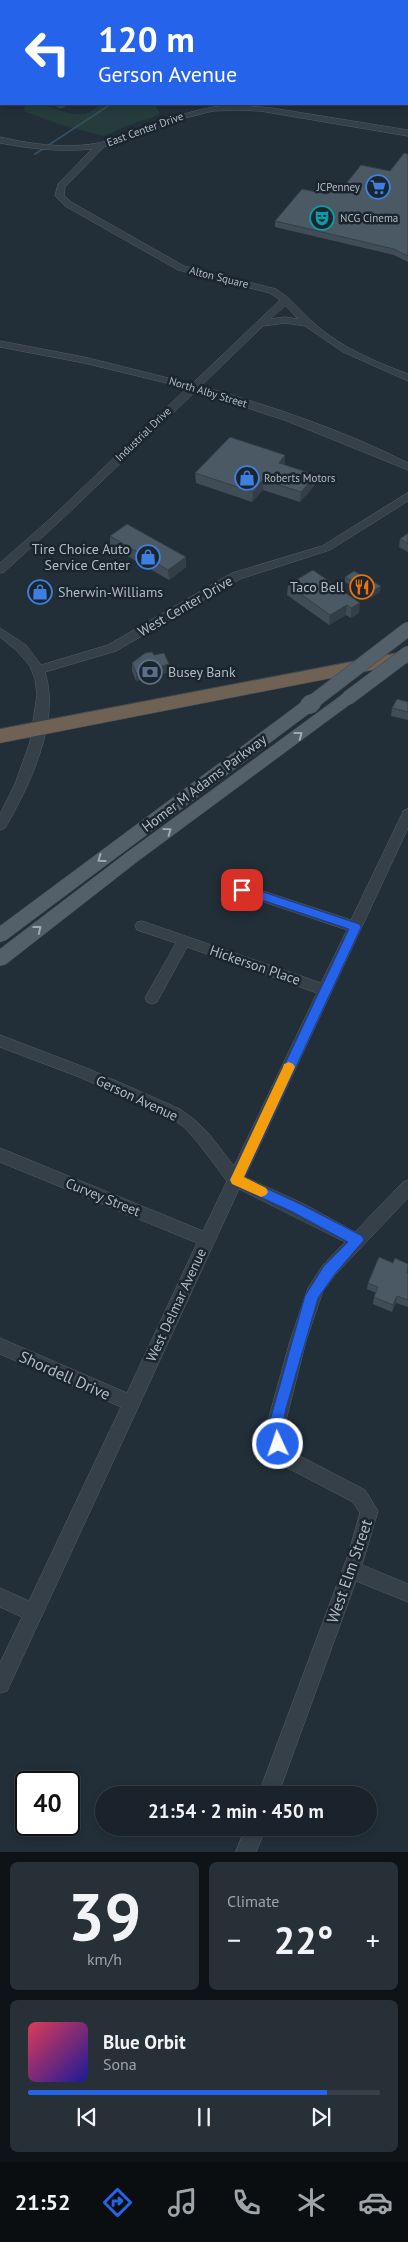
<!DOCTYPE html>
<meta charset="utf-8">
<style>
body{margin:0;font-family:"PT Sans",sans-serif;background:#272f37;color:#f1f3f6;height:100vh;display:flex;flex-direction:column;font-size:19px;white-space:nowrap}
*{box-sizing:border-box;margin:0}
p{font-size:16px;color:#9fa4a9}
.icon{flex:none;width:28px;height:28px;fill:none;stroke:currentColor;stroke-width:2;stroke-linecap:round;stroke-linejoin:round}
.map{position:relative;height:1852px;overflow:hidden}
.side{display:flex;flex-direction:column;gap:10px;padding:10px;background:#0e1318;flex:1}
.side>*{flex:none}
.top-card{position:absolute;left:0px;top:0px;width:409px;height:105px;box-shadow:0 2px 8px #0003,0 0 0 1px #384047;background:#2563eb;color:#fff;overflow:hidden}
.speed{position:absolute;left:15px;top:1771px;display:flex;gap:10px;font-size:25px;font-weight:700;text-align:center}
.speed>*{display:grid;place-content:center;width:65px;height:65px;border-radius:50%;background:#1a232b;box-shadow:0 2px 8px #0003,0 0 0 1px #384047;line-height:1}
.speed .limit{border:2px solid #111;border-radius:8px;background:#fff;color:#111}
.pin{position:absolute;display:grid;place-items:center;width:42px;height:42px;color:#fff;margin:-21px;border-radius:10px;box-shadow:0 2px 8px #0006}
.me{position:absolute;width:55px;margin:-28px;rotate:357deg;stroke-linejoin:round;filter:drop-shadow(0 0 4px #0008)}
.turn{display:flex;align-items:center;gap:18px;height:105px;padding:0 15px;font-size:22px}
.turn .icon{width:65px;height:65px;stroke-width:2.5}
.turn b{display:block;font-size:35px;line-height:42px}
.big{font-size:38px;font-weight:800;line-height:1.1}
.side .tile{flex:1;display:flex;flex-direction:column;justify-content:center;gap:8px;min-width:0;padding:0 18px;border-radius:8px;background:#272f37}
.side .dial{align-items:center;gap:0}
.dial b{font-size:65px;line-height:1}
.song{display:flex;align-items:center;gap:15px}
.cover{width:60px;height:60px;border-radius:8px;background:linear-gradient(135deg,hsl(350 70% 55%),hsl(240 70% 35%))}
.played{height:5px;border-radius:2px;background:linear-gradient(90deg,#2563eb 85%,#384047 85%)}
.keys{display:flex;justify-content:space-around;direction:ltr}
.heat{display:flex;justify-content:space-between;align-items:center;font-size:28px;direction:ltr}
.side .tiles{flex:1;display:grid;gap:10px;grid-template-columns:1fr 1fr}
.tile:last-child{grid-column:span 2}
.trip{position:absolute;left:95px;top:1786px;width:282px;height:50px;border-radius:25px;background:#1a232b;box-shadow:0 2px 8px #0003,0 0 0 1px #384047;font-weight:800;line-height:50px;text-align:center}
.menu{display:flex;height:80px;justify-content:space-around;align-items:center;background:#0a0e11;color:#9fa4a9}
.menu .icon{width:35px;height:35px}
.menu .active{color:#2563eb}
.menu b{font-size:22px;color:#f1f3f6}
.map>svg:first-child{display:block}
</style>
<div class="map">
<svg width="408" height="1852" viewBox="0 0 408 1852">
<rect width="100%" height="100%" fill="#222f39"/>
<path fill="#253c3b" d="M173,0H408V94V1Z
M25,104C46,101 62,116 83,114C92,113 95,107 103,104C113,101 146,104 158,104L156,107L160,113L152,118L137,122L103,136L58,124L24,111Z"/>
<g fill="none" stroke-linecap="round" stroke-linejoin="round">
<path stroke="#364d5f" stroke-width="2" d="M35,154L111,104"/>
<g stroke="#545e67" stroke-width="1">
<path id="minor" d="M0,0H5L0,3Z
M0,44H1V48H0Z
M59,104H68L61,108L57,106Z
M237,105L272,108L408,130V136L260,111L237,110L213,111L181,119L126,141L104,147L65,187L64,195L71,202L184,266L276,289C292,299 302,313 316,325C342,348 376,362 408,374V381L343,352L305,326L285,323L263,326L201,386C271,406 343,430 408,463V470L287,421L196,391L59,522L4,572L0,573V563L51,518L187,388L84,363L0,347V341L84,357L192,384L280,300L270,293L178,270L65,206L55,196L58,184L92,149C61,152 31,149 0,143V137C35,145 72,150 107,141C155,129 185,106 237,105ZM286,306L298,319L285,317L270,319Z
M408,493V501L330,550L240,579L116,651L45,672C61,721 29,787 5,828L0,830V814L15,784L30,742L37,695L35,679L30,666L17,651L0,637V628L26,645L41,665L108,645L232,573L322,546Z
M408,809V828L245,1177L304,1204L355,1232L403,1182L408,1180V1198L335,1275L323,1291L306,1341L284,1428L286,1442L290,1448L298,1455L365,1490L378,1511L362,1565L408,1584V1602L356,1581L278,1795H258L348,1555L360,1513L353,1502L286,1467L278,1460L272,1450L266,1428L290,1341L308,1288L323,1265L345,1242L239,1189L7,1691L0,1693V1663L22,1617L0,1607V1588L29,1601L121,1407L0,1354V1338L127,1393L197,1243L0,1162V1148L203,1231L227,1181L199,1144L185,1128L170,1117L79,1077L0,1047V1035L89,1069L180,1109L195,1120L209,1134L234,1166L317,993L187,947L157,1002L152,1004L147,1002L145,998L176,943L137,930L135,926L137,922L142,921L321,983L347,930L237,893L235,889L237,885L242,884L351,920L402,814L403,811Z
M246,1828H266L256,1852H236Z"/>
</g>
<g stroke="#424c55" stroke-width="1">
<path id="major" d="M348,693L353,694L356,698L353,702L138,861L6,964L0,966V949L126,853L343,694Z
M309,700L315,701L317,705L315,709L6,940L0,942V926L303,701Z"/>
</g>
<g stroke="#414b54" stroke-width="1">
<path id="highway" d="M408,651V663L0,743V729Z"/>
</g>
<use href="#minor" fill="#364049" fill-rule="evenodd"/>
<use href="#major" fill="#546069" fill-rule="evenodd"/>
<use href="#highway" fill="#6f6153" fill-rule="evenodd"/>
<g stroke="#424c55" stroke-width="15" stroke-linecap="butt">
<path id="major-bridge-far1" d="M348,698L408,653
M310,704L408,629"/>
</g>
<g stroke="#424c55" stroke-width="19" stroke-linecap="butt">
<path id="major-bridge" d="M309,705L312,703"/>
</g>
<use href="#major-bridge-far1" stroke="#546069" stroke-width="14"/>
<use href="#major-bridge" stroke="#546069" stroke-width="18"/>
</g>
<path fill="#404d57" d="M408,154V262L394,255L275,227V221L326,194L390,171Z
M285,455V465L315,485L300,502L263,490L252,502L196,483L195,473Z
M408,533V552L399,547L400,539Z
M110,536L186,557V567L169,580L110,546Z
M313,570L359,613L351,618L346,615L329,625L287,595L288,585Z
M345,577L380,592L372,597L345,582Z
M154,655L169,664V672L157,675V680L145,682L144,679L136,681L132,671V663Z
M408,702V720L391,716L392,708Z
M408,1264V1307L396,1303L392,1312L373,1304L374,1297L376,1293L367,1289L368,1283Z"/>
<path fill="#343e47" d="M285,455V465L279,463Z
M316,475L315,485L300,502L301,492Z
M263,480V490L252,502L253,492Z
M186,557V567L169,580L168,570Z
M381,586L380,592L372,597V592Z
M360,603L359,613L351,618V608Z
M347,605L346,615L329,625L330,615Z
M169,664V672L157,675V680L145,682V674L156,668Z
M144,671V679L136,681V673Z
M397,1296L396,1303L392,1312L393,1305Z"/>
<path fill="#4b5965" stroke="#343e47" d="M404,153L408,154V256L394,249L275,221L302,189L326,194L345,185L361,165L390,171Z
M230,437L285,455L279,463L316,475L301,492L263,480L253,492L195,473Z
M127,524L186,557L168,570L110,536Z
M408,533V544L400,539Z
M313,570L360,603L351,608L347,605L330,615L288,585Z
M354,571L381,586L372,592L345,577Z
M152,652L154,655L164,653L169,664L156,668L157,672L145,674L144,671L136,673L132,663L145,653Z
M397,699L408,702V712L392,708Z
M379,1257L393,1263L395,1258L408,1264L407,1273H408V1300L397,1296L393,1305L374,1297L378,1287L368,1283Z"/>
<defs><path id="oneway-chevron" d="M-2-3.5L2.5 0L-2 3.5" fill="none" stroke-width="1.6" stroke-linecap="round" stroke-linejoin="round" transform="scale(1.25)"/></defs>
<g stroke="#9ea9b3">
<use href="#oneway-chevron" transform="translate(299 735) rotate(-37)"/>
<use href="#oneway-chevron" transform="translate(168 831) rotate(-36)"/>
<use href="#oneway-chevron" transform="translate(101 859) rotate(144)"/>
<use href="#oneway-chevron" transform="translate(38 929) rotate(-38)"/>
</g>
<path fill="#2563eb" stroke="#184099" d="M242,885L359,924L361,927L244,1178L302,1205L362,1236L364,1240L334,1275L318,1298L286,1408L282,1428L285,1444L283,1448L278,1450L273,1448L268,1428L305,1296L324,1266L348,1242L293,1212L232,1184L230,1180L349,929L238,892L237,890Z"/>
<path fill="#f59e0b" d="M289,1062L293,1064L295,1067L244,1177L266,1188L268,1192L266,1195L261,1197L232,1184L230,1180L283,1067L284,1064Z"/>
<defs>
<g id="supermarket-ring" transform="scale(1.25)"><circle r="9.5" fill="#1b252e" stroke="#3f7fe0" stroke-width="1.5"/><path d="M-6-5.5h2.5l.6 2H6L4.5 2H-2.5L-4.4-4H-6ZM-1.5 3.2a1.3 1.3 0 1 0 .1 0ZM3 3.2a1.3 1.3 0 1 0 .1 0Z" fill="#3f7fe0"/></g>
<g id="theatre-ring" transform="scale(1.25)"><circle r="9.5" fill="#1b252e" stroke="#0f9aa8" stroke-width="1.5"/><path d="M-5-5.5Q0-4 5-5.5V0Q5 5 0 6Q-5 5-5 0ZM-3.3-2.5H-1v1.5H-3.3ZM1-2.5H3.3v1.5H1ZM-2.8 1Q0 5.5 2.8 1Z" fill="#0f9aa8"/></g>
<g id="shop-ring" transform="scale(1.25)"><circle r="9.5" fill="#1b252e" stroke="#3f7fe0" stroke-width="1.5"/><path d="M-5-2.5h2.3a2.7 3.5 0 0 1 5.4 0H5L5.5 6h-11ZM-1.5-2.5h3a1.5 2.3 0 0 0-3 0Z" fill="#3f7fe0"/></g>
<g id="restaurant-ring" transform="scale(1.25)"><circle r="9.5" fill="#1b252e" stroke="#e8710a" stroke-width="1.5"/><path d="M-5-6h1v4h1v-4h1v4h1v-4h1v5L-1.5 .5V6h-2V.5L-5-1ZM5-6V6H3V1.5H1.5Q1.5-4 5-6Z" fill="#e8710a"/></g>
<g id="bank-ring" transform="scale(1.25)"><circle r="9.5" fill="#1b252e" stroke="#5c6f8a" stroke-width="1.5"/><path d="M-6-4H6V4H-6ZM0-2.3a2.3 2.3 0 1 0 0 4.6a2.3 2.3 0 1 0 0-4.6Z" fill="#5c6f8a"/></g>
</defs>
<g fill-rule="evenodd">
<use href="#supermarket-ring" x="378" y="187"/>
<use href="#theatre-ring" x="322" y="218"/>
<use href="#shop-ring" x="247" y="478"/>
<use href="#shop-ring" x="148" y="557"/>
<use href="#restaurant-ring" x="362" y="587"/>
<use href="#shop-ring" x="40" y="592"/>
<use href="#bank-ring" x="150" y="672"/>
</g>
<g text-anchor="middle" stroke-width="5" stroke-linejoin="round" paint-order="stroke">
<g font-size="11" fill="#b1bbc5" stroke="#1b252e">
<text transform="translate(145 129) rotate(-20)" y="4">East Center Drive</text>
<text transform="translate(219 277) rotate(14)" y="4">Alton Square</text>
<text transform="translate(208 392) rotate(17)" y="4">North Alby Street</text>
<text transform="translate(143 434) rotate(-44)" y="4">Industrial Drive</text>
</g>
<g font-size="11" fill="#b1bbc5" stroke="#1b252e" text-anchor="start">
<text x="360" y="191" text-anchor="end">JCPenney</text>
<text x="340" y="222">NCG Cinema</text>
<text x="264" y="482">Roberts Motors</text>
</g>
<g font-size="14" fill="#b1bbc5" stroke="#1b252e" text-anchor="end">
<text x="130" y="554">Tire Choice Auto<tspan x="130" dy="16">Service Center</tspan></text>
<text x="344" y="592">Taco Bell</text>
<text x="58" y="597" text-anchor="start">Sherwin-Williams</text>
<text x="168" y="677" text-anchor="start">Busey Bank</text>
</g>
<g font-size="14" fill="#b1bbc5" stroke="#1b252e">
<text transform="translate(185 606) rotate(-30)" y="5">West Center Drive</text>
<text transform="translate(204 783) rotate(-37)" y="5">Homer M Adams Parkway</text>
<text transform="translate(255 965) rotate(19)" y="5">Hickerson Place</text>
<text transform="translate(137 1098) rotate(25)" y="5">Gerson Avenue</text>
<text transform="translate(103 1197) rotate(22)" y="5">Curvey Street</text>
<text transform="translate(176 1305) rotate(-65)" y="5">West Delmar Avenue</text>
</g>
<g font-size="16" fill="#b1bbc5" stroke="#1b252e">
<text transform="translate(65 1375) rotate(24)" y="6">Shordell Drive</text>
<text transform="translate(349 1571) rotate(-71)" y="6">West Elm Street</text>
</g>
</g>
</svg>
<div class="speed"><div class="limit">40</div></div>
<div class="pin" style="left:242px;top:890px;background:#d93025"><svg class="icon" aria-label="arrive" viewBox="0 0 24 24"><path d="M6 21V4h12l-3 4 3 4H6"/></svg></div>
<svg class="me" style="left:278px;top:1444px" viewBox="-20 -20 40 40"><circle r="17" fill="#2563eb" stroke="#fff" stroke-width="3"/><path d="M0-11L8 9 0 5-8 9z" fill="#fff"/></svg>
<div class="trip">21:54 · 2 min · 450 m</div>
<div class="top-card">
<div class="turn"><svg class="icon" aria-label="left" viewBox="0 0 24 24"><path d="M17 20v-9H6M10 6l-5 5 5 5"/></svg><div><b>120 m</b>Gerson Avenue</div></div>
</div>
</div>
<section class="side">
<div class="tiles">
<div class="tile dial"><b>39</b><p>km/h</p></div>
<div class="tile"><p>Climate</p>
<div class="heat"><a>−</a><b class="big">22°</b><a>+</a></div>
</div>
<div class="tile">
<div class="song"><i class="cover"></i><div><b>Blue Orbit</b><p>Sona</p></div></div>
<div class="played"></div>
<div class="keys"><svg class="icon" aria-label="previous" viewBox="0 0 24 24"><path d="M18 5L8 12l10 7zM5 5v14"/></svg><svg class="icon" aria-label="pause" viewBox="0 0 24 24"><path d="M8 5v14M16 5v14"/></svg><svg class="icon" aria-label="next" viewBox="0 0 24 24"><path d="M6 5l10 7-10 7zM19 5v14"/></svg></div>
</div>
</div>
</section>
<nav class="menu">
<b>21:52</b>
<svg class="icon active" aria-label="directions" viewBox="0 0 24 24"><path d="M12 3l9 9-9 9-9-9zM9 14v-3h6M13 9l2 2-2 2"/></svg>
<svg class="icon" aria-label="music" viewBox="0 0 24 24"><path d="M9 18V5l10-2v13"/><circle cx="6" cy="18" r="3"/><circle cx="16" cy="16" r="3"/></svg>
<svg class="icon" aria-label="phone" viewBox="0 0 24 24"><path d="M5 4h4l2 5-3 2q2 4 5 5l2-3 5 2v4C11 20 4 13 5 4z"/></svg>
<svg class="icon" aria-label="climate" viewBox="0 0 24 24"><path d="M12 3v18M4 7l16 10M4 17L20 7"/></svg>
<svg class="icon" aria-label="car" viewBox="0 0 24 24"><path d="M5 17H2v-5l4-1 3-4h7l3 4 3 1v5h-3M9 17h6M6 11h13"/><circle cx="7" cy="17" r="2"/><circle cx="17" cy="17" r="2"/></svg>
</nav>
